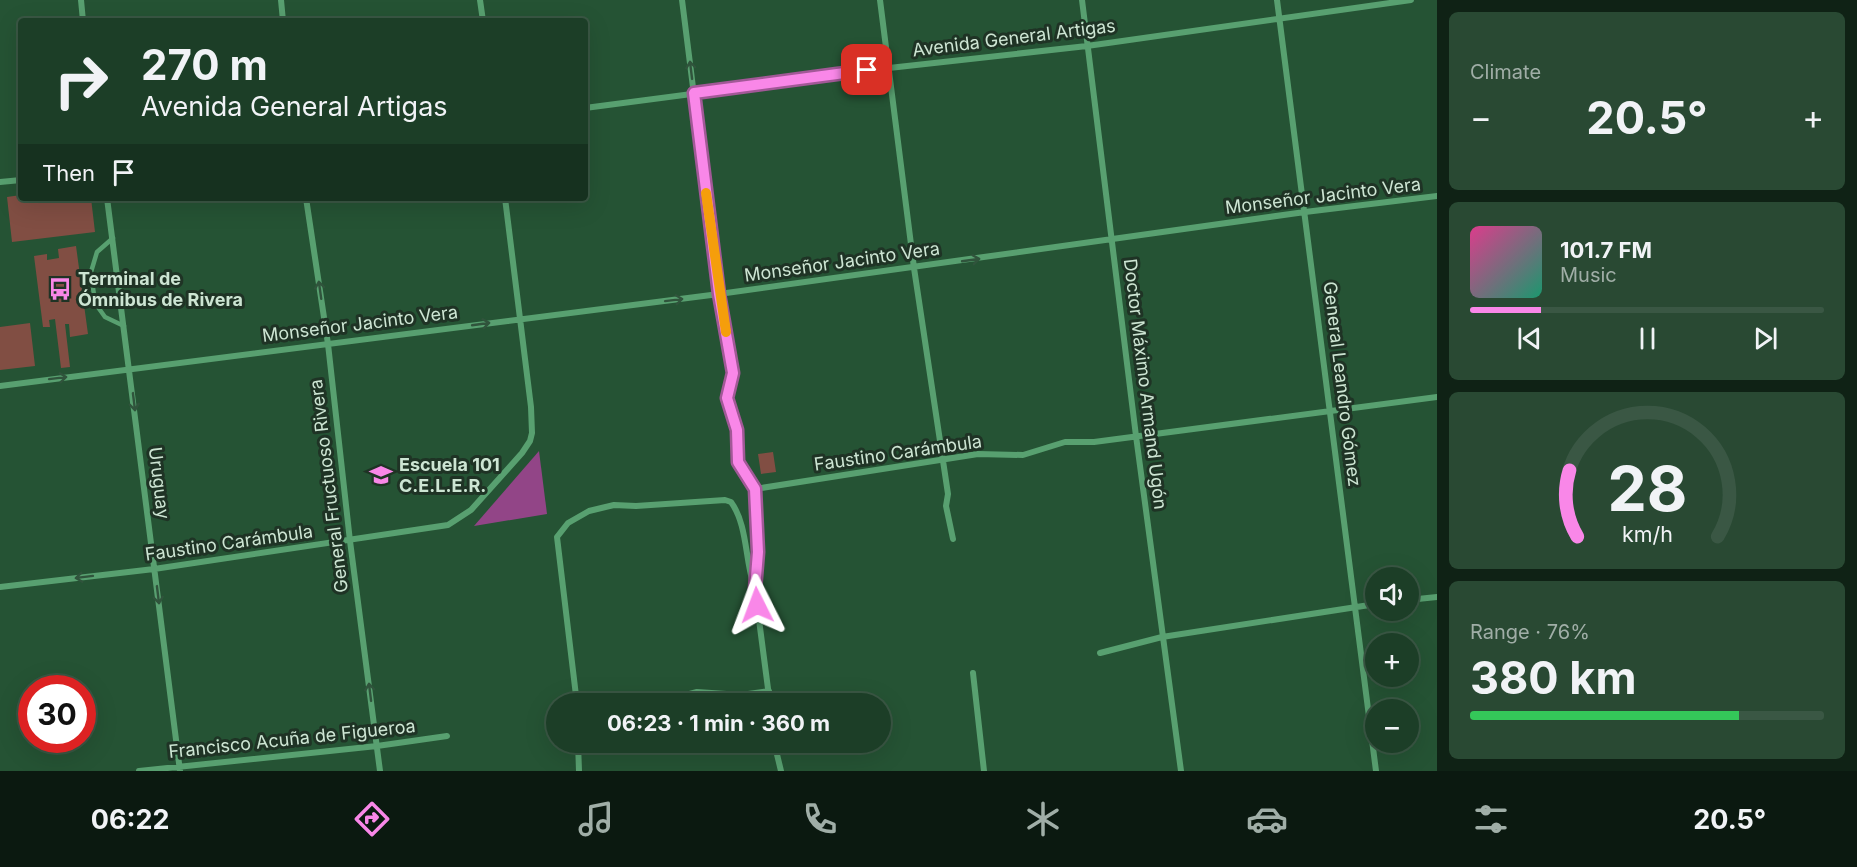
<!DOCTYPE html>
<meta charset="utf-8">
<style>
body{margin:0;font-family:Inter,sans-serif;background:#294933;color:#f1f3f6;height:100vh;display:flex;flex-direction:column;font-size:22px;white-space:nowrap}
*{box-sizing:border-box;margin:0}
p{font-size:20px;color:#a0aea7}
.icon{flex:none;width:33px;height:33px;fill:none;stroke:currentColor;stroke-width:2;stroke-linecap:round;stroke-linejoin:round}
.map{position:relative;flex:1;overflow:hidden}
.sheet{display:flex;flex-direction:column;gap:12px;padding:12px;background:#0f2215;width:420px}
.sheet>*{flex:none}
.hud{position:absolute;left:18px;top:18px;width:570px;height:183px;border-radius:6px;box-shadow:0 6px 24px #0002,0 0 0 2px #3a5744;background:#1c3e27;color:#f1f3f6;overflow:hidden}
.tools{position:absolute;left:1365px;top:567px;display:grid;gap:12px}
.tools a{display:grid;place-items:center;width:54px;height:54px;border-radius:50%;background:#1c3e27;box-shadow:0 6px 24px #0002,0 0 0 2px #3a5744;font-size:30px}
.speed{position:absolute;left:18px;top:675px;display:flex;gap:12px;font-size:30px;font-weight:700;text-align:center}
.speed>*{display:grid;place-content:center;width:78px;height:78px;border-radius:50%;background:#1c3e27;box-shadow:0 6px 24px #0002,0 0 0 2px #3a5744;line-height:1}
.speed .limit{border:9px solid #d22;background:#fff;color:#111}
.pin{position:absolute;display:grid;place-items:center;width:51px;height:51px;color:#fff;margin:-26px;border-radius:12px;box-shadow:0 3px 9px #0006}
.me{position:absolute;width:66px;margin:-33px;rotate:357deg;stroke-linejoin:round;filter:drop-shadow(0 0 4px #0008)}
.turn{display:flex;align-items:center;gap:21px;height:126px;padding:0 24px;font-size:27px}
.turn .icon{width:78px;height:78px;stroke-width:2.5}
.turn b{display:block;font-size:42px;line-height:51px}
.then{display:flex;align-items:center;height:57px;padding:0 24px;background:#0003;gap:12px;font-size:22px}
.big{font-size:45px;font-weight:700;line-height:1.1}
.sheet .tile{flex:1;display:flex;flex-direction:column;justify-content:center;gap:9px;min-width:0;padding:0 21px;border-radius:9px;background:#294933}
.sheet .dial{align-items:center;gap:0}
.dial svg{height:156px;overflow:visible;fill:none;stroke:#3a5744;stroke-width:7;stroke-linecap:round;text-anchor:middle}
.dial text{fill:#f1f3f6;stroke:none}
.song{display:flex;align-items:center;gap:18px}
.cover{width:72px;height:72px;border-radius:9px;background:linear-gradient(135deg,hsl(330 70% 55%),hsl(160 70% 35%))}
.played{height:6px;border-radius:3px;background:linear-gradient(90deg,#f987e8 20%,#3a5744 20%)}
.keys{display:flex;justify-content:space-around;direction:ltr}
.heat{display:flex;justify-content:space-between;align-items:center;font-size:33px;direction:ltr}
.charge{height:9px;border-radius:4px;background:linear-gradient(90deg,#34c759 76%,#3a5744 0)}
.trip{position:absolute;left:546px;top:693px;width:345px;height:60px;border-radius:30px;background:#1c3e27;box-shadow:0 6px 24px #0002,0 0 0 2px #3a5744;font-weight:700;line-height:60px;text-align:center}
.menu{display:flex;height:96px;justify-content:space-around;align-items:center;background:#0b1910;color:#a0aea7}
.menu .icon{width:42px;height:42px}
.menu .current{color:#f987e8}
.menu b{font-size:27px;color:#f1f3f6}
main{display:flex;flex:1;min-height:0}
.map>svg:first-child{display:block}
</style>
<main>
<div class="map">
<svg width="1437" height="771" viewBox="0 0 1437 771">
<rect width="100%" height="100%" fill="#255334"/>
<path fill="#924587" d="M539,451L547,514L474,526Z"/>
<path fill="#814e43" d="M21,195V198H91L95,232L12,242L7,197Z
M76,246L88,334L70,337L69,324H65L70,367L61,368L55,319L49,320L50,327H43L34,256L47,254V260L59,258L58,249Z
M30,323L35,366L0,370V327Z
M773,452L776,472L761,474L758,454Z"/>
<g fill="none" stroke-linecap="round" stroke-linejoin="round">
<path stroke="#58a070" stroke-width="4.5" d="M113,238L97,252L91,272L95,303L105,317L124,326"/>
<path stroke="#58a070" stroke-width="6" d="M81,0L83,21
M281,0L283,21
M480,0L483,21
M682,0L719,294L733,373L727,397L737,430L738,462L755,489L757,551L755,589L770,704
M880,0L914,268L948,494L946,506L953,539
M1082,0L1136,436L1181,771
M1277,0L1376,771
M585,108L889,68L1087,46L1411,0
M0,182L21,180
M107,198L180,771
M306,198L328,344L350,541L380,771
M0,386L719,294L1305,212L1437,196
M755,489L978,454L1023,455L1065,442H1094L1437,397
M0,587L154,569L448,525L471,510L522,453L530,441L532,433L531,407L505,198
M1408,600L1437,597
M1100,653L1162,637L1376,604
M973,673L984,771
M577,704L557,537L568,523L589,511L614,505L636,506L725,500L731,502C747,524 745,557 753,583
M653,704L697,692L741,695L769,691
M578,742L579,771
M774,742L781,771
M139,771L377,746L447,736"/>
</g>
<defs><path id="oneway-shaft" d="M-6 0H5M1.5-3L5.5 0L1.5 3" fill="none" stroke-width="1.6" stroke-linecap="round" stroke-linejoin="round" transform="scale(1.5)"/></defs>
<g stroke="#30543c">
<use href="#oneway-shaft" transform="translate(691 70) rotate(-97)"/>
<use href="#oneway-shaft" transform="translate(971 260) rotate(-8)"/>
<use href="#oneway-shaft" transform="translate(320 290) rotate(-98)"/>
<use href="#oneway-shaft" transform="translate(674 300) rotate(-7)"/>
<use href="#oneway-shaft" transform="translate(481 324) rotate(-8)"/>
<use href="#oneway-shaft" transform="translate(58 378) rotate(-7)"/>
<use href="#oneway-shaft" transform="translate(134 402) rotate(83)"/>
<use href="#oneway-shaft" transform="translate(84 577) rotate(173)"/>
<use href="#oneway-shaft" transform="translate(158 595) rotate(83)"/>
<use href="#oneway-shaft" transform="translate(370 692) rotate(-97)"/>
</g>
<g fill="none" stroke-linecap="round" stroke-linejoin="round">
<g stroke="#a25897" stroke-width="15">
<path id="route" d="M757,605L755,589L758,552L755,489L738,462L737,430L727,398L733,373L719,294L694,93L867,70"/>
</g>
<use href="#route" stroke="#f987e8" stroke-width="10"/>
<path stroke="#f59e0b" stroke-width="10" d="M706,193L726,332"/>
</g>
<defs>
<g id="bus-bare" transform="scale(1.8)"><path d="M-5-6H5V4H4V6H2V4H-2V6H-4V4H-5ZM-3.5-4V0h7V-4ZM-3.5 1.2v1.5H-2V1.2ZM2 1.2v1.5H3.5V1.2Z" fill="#f987e8" stroke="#1f3325" stroke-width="2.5" paint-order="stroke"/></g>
<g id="school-bare" transform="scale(1.8)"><path d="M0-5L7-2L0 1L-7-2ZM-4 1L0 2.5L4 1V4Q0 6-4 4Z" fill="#f987e8" stroke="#1f3325" stroke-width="2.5" paint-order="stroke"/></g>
</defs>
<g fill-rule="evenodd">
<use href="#bus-bare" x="60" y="289"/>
<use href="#school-bare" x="381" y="475"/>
</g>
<g text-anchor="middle" stroke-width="6" stroke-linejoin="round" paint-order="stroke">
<g font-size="18" fill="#cde5d3" stroke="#1f3325">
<text transform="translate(1014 38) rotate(-7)" y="6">Avenida General Artigas</text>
<text transform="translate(1323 196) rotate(-7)" y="6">Monseñor Jacinto Vera</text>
<text transform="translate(842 262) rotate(-8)" y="6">Monseñor Jacinto Vera</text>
<text transform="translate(360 324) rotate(-7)" y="6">Monseñor Jacinto Vera</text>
<text transform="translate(1145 384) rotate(83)" y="6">Doctor Máximo Armand Ugón</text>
<text transform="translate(1342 384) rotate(83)" y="6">General Leandro Gómez</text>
<text transform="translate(898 453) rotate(-8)" y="6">Faustino Carámbula</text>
<text transform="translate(159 483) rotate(83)" y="6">Uruguay</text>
<text transform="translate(329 486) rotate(-97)" y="6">General Fructuoso Rivera</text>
<text transform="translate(229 543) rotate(-8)" y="6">Faustino Carámbula</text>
<text transform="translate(292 739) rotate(-6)" y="6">Francisco Acuña de Figueroa</text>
</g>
<g font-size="18" font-weight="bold" fill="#cde5d3" stroke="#1f3325" text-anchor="start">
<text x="78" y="285">Terminal de<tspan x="78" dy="21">Ómnibus de Rivera</tspan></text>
<text x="399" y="471">Escuela 101<tspan x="399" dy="21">C.E.L.E.R.</tspan></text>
</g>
</g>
</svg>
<div class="tools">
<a><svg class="icon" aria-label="sound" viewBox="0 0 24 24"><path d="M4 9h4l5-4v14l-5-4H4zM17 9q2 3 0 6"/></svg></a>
<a>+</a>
<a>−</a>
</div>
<div class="speed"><div class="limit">30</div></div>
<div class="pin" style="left:867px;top:70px;background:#d93025"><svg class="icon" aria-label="arrive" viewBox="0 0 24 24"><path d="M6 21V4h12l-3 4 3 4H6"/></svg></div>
<svg class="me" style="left:757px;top:605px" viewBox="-20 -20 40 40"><path d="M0-17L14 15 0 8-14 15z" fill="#f987e8" stroke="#fff" stroke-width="4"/></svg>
<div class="trip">06:23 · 1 min · 360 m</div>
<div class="hud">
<div class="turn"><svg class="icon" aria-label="right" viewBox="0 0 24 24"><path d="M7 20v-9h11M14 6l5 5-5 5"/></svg><div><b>270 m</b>Avenida General Artigas</div></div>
<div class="then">Then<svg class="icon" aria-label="arrive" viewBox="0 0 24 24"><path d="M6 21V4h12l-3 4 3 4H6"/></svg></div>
</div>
</div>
<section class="sheet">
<div class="tile"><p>Climate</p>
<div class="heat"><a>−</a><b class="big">20.5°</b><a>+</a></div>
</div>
<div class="tile">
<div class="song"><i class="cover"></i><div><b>101.7 FM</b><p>Music</p></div></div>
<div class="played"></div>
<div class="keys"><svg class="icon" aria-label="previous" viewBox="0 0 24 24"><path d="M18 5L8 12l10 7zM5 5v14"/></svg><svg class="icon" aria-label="pause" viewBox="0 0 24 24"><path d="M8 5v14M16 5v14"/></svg><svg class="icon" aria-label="next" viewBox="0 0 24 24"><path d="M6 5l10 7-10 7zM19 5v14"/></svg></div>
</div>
<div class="tile dial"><svg viewBox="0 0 100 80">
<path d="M14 69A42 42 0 1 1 86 69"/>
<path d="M14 69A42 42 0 0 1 10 35" stroke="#f987e8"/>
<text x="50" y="56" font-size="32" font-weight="700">28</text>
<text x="50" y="72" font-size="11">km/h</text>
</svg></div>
<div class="tile"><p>Range · 76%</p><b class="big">380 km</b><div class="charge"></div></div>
</section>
</main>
<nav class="menu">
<b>06:22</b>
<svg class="icon current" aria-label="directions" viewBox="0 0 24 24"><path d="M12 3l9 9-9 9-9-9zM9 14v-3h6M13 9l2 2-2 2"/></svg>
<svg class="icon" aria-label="music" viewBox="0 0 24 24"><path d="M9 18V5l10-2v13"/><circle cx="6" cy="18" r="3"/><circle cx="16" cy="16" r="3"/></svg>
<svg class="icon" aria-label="phone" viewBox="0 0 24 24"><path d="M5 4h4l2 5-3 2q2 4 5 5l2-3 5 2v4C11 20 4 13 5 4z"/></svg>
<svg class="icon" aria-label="climate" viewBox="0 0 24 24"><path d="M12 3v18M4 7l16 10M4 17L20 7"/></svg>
<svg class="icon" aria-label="car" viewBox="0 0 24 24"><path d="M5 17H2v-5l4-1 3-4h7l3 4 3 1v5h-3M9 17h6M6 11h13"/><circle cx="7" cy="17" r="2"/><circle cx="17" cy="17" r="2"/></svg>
<svg class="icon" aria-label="filters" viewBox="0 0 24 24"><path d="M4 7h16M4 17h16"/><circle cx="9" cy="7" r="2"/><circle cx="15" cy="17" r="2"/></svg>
<b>20.5°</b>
</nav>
